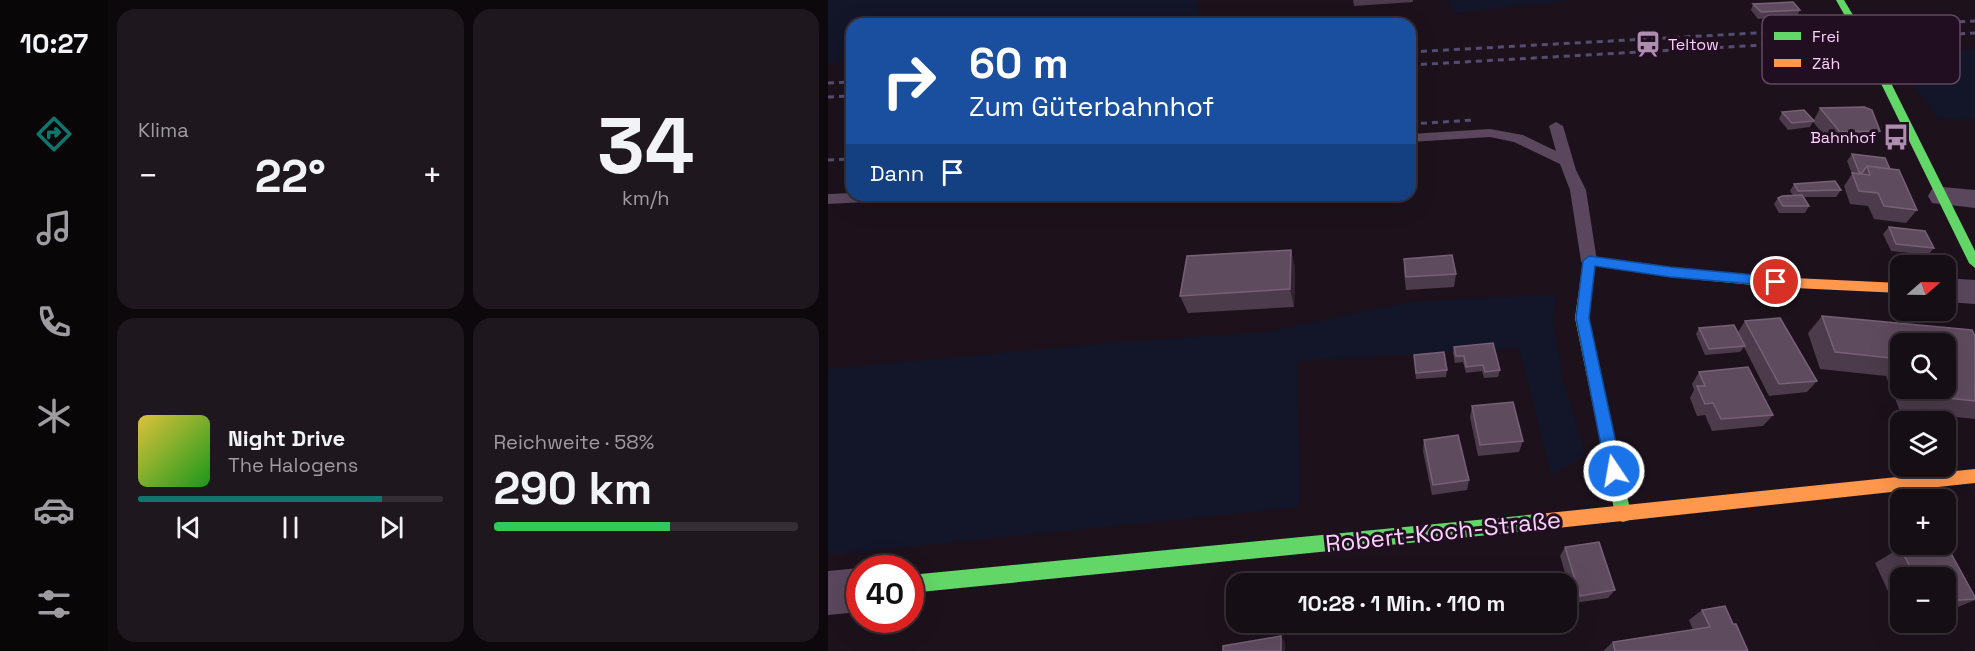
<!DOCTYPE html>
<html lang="de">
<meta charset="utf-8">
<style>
body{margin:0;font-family:"Space Grotesk",sans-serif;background:#1f171e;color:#f1f3f6;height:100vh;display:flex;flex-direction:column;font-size:22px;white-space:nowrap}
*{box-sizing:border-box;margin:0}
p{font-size:20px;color:#9e9ca0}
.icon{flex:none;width:33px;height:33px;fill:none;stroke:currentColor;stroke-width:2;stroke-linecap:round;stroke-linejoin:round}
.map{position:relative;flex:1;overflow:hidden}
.drawer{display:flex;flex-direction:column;gap:9px;padding:9px;background:#0c080c;width:720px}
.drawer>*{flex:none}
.hud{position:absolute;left:18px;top:18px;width:570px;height:183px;border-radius:18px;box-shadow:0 6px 24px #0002,0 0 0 2px #352e34;background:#1a4fa0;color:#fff;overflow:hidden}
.needle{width:39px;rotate:70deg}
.controls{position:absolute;left:1062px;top:255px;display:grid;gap:12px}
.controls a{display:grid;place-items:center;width:66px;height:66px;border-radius:12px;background:#160e15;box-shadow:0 6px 24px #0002,0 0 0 2px #352e34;font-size:30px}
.speed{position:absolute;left:18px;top:555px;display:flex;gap:12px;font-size:30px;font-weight:700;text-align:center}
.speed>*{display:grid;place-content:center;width:78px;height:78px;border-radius:50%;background:#160e15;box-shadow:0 6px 24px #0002,0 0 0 2px #352e34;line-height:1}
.speed .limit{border:9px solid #d22;background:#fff;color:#111}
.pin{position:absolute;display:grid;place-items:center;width:51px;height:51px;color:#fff;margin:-26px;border:3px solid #fff;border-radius:50%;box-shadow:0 2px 6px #0007}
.me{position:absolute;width:66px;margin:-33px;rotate:348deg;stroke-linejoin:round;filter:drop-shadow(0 0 4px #0008)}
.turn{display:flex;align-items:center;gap:21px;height:126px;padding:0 24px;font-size:27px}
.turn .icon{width:78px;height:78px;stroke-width:2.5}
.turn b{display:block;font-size:42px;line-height:51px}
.then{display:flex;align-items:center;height:57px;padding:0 24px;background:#0003;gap:12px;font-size:22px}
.big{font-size:45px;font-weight:700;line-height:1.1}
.drawer .widget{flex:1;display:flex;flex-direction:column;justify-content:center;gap:9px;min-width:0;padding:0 21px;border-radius:18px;background:#1f171e}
.drawer .dial{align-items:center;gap:0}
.dial b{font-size:78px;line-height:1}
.song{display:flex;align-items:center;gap:18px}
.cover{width:72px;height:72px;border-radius:9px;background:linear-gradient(135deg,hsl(50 70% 55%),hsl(120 70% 35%))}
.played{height:6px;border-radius:3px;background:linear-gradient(90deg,#0f766e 80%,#352e34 80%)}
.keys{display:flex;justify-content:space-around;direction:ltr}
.heat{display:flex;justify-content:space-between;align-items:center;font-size:33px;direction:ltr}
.charge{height:9px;border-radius:4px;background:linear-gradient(90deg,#34c759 58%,#352e34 0)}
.drawer .tiles{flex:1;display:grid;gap:9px;grid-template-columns:repeat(2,1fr)}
.trip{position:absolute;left:398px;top:573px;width:351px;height:60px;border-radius:18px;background:#160e15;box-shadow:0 6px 24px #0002,0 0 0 2px #352e34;font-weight:700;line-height:60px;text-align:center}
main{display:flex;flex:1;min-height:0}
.tab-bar{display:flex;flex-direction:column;width:108px;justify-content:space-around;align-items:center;background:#090608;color:#9e9ca0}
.tab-bar .icon{width:42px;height:42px}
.tab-bar .current{color:#0f766e}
.tab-bar b{font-size:27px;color:#f1f3f6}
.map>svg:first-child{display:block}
</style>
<main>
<nav class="tab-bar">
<b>10:27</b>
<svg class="icon current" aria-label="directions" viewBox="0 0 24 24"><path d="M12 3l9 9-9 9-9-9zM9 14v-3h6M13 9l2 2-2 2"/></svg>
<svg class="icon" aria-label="music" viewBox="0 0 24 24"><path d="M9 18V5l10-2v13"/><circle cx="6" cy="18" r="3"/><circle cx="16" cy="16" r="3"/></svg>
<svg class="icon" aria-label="phone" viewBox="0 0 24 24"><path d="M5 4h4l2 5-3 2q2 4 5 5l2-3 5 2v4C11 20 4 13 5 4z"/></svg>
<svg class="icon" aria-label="climate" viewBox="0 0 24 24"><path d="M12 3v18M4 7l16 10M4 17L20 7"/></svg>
<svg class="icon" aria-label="car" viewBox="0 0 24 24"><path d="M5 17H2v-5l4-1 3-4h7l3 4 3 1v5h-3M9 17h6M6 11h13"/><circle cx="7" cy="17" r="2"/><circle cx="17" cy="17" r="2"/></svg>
<svg class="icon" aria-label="filters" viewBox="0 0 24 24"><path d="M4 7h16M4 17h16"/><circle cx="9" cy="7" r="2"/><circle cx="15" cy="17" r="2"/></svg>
</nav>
<section class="drawer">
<div class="tiles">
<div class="widget"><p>Klima</p>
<div class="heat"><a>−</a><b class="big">22°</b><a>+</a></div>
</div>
<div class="widget dial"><b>34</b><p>km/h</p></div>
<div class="widget">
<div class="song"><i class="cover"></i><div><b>Night Drive</b><p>The Halogens</p></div></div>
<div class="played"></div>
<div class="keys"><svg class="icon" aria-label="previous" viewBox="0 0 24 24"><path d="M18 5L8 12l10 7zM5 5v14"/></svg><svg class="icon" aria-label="pause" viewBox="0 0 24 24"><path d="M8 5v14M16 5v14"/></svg><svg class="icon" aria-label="next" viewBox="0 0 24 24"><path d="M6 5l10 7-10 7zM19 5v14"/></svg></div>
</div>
<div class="widget"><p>Reichweite · 58%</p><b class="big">290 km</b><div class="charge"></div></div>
</div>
</section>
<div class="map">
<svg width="1147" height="651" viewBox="0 0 1147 651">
<rect width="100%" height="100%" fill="#1d121c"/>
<path fill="#131528" d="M0,0H369L373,24H24V62L0,63Z
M620,0H748L627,13Z
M1147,49V118L1112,120L1060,54Z
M728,294L725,323L735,380L758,456L723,475L691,348L469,361L472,507L0,555V369L293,342L438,332L582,302Z"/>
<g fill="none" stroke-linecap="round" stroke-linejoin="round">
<path fill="#5a475d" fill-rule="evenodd" d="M728,122L735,126L748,170L758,190L769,261L767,265H755L753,261L742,190L732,164L686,142L662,137L582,142V134L662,129L695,135L728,151L721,126Z
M24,193V195H82L74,200L0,204V194Z"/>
<path fill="#5a475d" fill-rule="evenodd" d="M1114,187L1147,190V208L1104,203L1100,196L1104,189Z
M1118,278L1147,280V304L1118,302Z
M32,568V612L0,615V571Z"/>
<path fill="#63d668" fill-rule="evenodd" d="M1008,0H1016L1050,57L1147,251V268L1141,263L1040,57Z
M761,256L842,267L946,277L952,282L946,287L842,277L767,266L761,318L803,514L801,520L795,522L789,520L787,514L747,318L755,261Z
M720,513L726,515L728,521L726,527L720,529L82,593V575Z"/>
<path fill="#ff974d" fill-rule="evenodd" d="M946,277L1072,283V293L946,287L940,282Z
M1147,469V483L720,529L714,527L712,521L714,515L720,513Z"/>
<path stroke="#564c72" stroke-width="3" stroke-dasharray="6 5" stroke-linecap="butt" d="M582,52L1147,21
M582,65L1147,33
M0,83L24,82
M0,97L24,96
M582,124L647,120
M0,160L24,159"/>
</g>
<path fill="#4c3b4b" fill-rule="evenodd" d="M525,0H585V2L526,6Z
M925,4L972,10L969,16L930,19L923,10Z
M964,52L999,57L995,64L967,65L961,59Z
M992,108L1052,131L1043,144L1004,145L985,122L982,127L960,130L951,119L954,112L986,120Z
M1024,154L1062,169L1089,210L1078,223L1046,219L1040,206L1022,204L1016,186L1024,174L1019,161Z
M966,184L1013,190L1008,197H976L981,206L977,213H951L946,204L950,198L965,195L962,191Z
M1061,227L1106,248L1100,255L1063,251L1055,234Z
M463,250L467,268L466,307L360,313L352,296Z
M576,259L628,274L626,287L578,290L576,272Z
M994,316L1147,336V419L1072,411L1058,376L992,369L980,333ZM1072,344L1118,388H1072Z
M917,321L989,381L979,392L941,396L916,347L912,352L877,355L868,334L871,328L910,332Z
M626,347L672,370L670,377L656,378L654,371L638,373L635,362L627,363L625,353Z
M586,355L619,370L618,377L588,379Z
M871,372L945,415L935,426L884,431L877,415L869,416L862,398L866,390L864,384Z
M644,406L695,441L691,452L650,456L642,417Z
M596,440L641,480L639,490L604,495L595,451Z
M737,547L787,590L780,598L746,603L732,556Z
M1072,548L1147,597V600L1118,612V578H1072V615H1071L1047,563Z
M874,610L905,624L920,651H775L785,642L865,630L861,620Z"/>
<path fill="#312430" d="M463,250L467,268L466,307L462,289Z
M453,636L457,643V651H453Z"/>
<path fill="#5f4b5e" stroke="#776077" stroke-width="1.5" d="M965,2L972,10L933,12L925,4Z
M1036,107L1044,110L1052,131L1012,132L992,108Z
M976,110L986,121L964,123L954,112Z
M1024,154L1057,158L1062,169L1039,166L1034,173L1031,172Z
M1039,166L1071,170L1089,210L1056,206L1050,193L1031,191L1024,173L1042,175Z
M1007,181L1013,190L970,191L966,184Z
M974,195L981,206H955L950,198L954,196Z
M1061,227L1097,231L1106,248L1068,244Z
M463,250L462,289L352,296L359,256Z
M624,255L628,274L578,277L576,259Z
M994,316L1144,330L1147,336V401L1091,395L1088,388H1118V344H1072V359L1007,352Z
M952,318L989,381L951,384L917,321Z
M906,325L917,346L881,349L871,328Z
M665,343L672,370L657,372L655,365L638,367L636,356H628L626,347Z
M616,352L619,370L588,373L586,355Z
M920,367L945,415L893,419L885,403L877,404L869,386H877L871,372Z
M685,402L695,441L652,445L644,406Z
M630,435L641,480L605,485L596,440Z
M771,542L787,590L752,596L737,547Z
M1119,546L1147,597V599L1118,601V578H1088L1072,548Z
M897,606L905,624H908L920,651H787L785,642L882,627L874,610Z
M453,636V651H395V646Z"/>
<path fill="#1a73e8" stroke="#114b97" stroke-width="1.5" d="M761,256L842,267L948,277L955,282L948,286L842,277L767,266L761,318L794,471L792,476L786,478L781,476L778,471L748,318L755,261Z"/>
<defs>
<g id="station-bare" transform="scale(2.07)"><path d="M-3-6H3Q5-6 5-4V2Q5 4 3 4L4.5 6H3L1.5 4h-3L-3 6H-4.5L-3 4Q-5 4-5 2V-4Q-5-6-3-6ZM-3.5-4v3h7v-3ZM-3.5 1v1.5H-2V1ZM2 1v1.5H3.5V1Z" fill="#ad8eae" stroke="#210e20" stroke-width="2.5" paint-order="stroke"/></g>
<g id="bus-bare" transform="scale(2.07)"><path d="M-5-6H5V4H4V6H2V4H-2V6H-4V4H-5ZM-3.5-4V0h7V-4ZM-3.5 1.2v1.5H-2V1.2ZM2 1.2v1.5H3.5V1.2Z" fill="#ad8eae" stroke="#210e20" stroke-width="2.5" paint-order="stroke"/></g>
</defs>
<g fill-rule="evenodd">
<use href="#station-bare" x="820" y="44"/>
<use href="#bus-bare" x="1068" y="137"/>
</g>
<g text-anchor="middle" stroke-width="6" stroke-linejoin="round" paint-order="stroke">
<g font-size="16" fill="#fbd0fd" stroke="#210e20" text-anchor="start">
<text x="840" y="50">Teltow</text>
<text x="1048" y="143" text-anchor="end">Bahnhof</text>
</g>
<g font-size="24" fill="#fbd0fd" stroke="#210e20">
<text transform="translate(615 532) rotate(-6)" y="8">Robert-Koch-Straße</text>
</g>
</g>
<rect x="934" y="15" width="198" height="69" rx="9" fill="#210e20" stroke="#624862" stroke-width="1.5"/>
<rect x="946" y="32" width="27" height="8" fill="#63d668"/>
<rect x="946" y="59" width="27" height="8" fill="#ff974d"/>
<g font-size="16" fill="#fbd0fd">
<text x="984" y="42">Frei</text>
<text x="984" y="69">Zäh</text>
</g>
</svg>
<div class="controls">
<a><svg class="needle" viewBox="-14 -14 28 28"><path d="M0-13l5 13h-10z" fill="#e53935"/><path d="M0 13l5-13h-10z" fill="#9e9ca0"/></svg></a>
<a><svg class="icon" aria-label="search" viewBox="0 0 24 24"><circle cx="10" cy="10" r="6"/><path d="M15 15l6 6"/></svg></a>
<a><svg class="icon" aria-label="layers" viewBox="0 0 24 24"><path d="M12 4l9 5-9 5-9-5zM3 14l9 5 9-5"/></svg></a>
<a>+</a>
<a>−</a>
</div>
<div class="speed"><div class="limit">40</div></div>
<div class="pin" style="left:948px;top:282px;background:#d93025"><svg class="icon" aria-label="arrive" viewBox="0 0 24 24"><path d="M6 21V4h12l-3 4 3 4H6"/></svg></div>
<svg class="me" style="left:786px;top:471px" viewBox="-20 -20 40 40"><circle r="17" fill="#1a73e8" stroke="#fff" stroke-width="3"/><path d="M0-11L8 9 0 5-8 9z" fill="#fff"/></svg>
<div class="trip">10:28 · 1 Min. · 110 m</div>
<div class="hud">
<div class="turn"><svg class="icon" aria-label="right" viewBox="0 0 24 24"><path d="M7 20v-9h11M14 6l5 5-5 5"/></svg><div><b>60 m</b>Zum Güterbahnhof</div></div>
<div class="then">Dann<svg class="icon" aria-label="arrive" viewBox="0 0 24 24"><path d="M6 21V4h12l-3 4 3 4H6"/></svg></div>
</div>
</div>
</main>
